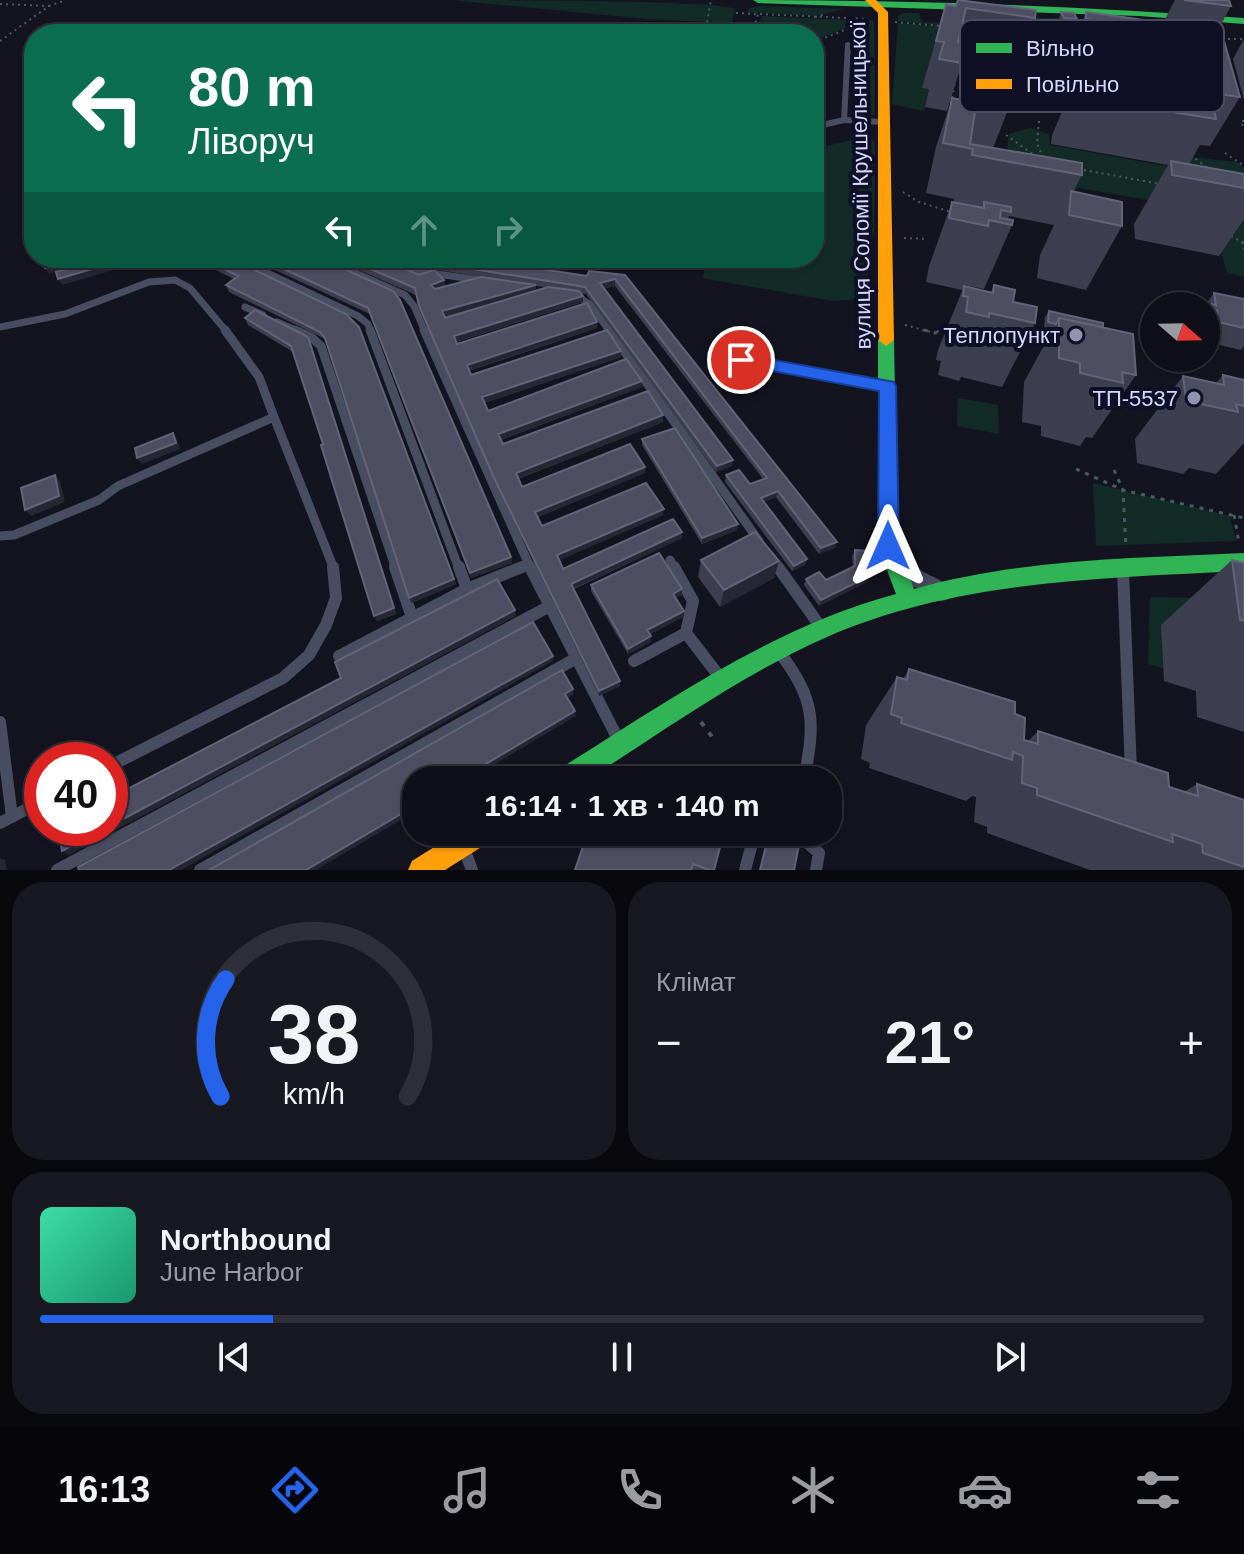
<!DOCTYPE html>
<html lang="uk">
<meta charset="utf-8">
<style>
body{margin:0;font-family:Helvetica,sans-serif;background:#181821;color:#f1f3f6;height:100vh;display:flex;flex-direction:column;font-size:30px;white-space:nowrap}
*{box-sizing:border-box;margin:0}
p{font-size:26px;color:#9b9ca2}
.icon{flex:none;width:44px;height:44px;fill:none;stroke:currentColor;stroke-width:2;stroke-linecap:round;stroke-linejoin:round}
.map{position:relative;height:870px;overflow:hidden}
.side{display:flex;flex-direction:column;gap:12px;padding:12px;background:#08080d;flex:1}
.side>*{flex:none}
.guide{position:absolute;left:24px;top:24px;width:800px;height:244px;border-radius:32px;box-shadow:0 2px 6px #0004,0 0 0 2px #2f2f37;background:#0b6e4f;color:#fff;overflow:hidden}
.needle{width:52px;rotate:110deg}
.fabs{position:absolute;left:1140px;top:292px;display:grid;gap:16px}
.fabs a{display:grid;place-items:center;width:80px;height:80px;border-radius:50%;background:#0f0f18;box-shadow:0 2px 6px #0004,0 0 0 2px #2f2f37;font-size:40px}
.speed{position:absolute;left:24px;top:742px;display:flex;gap:16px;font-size:40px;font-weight:700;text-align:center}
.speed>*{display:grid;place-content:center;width:104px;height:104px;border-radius:50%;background:#0f0f18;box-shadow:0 2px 6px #0004,0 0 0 2px #2f2f37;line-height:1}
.speed .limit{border:12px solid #d22;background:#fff;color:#111}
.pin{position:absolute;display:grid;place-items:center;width:68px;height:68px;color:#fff;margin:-34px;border:4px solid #fff;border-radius:50%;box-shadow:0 2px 8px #0007}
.me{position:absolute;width:88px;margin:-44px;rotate:0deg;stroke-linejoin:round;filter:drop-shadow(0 0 6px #0008)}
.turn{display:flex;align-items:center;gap:28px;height:168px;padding:0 32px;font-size:36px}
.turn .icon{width:104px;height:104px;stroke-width:2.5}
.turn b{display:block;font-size:56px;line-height:68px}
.lanes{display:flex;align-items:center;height:76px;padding:0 32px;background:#0003;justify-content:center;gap:40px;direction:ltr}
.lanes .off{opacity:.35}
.big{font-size:60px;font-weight:700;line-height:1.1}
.side .widget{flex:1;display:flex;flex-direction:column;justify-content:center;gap:12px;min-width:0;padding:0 28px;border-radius:32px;background:#181821}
.side .dial{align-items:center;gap:0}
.dial svg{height:208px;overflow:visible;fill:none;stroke:#2f2f37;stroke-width:7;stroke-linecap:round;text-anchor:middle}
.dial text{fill:#f1f3f6;stroke:none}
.song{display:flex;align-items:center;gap:24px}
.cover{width:96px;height:96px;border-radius:12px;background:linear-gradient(135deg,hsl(160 70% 55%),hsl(160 70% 35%))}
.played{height:8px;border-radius:4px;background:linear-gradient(90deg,#2563eb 20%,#2f2f37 20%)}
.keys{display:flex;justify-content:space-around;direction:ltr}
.heat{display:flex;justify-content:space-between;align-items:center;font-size:44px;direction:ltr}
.side .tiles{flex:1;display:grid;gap:12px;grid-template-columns:1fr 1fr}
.widget:last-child{grid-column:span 2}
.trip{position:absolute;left:402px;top:766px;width:440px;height:80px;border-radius:32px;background:#0f0f18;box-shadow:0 2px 6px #0004,0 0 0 2px #2f2f37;font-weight:700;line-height:80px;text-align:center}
.menu{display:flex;height:128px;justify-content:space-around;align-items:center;background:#06060a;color:#9b9ca2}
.menu .icon{width:56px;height:56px}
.menu .active{color:#2563eb}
.menu b{font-size:36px;color:#f1f3f6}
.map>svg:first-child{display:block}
</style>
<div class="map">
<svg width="1244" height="870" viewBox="0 0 1244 870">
<rect width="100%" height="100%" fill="#141420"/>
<path fill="#122b27" d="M451,0C488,0 721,0 735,9L732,23L646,19Z
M761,6L844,9L815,16L748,12L749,8Z
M903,13H919L922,22L958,23L975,15L1077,19L1079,32L963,28L898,21V16Z
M762,16L846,20L845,28L814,41V34H756Z
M870,20L874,21L875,115L864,114L865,40L849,29Z
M898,23L1079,35L1080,38L1059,37L1064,50L1148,54L1150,67L1142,69L1067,55L933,50L923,87L929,89L924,111L892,104Z
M1158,76L1170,78L1182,142L1102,122L1104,86L1156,94Z
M864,128H869L870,139L875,143L874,232L868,249V286L864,294L851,300L832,301L703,278L706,258H814V149L864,137Z
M1030,128L1049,134L1050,145L1188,170L1191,157L1237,162L1244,168V277L1227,273L1216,235L1177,205L1079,188L1064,196L1005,167L1009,134Z
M958,398L998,405L999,434L957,426Z
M1093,483L1230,516L1236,541L1096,546Z
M1150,597L1244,599L1176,672L1148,664Z"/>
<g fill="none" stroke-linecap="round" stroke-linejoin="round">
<path stroke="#495b62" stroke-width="2" stroke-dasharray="2 4" stroke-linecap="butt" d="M0,4L49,6
M736,13L868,19
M815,17L823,15
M1048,20L1058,42
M895,22L943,26
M850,27L865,20
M847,29L868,38
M1026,31L1067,33
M705,34L711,0
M752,34L758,14
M1210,39H1244
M0,41L49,6L66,0
M814,42L847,29L848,20
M1064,53L1065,66L1071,69
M962,57L1002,63
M1017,66L1071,69L1147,80L1144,69
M1145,72L1172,76
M1099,80L1113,94
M952,98L955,82
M1039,121L1037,143L1044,160
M1244,121H1241L1244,129
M1006,135L1034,155
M1225,153L1244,166
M1191,155L1207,168
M1078,169L1161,184
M903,192L919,202L951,212
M1231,236L1244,243
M904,238L927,239
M1242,242L1244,250
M905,325L931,332
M937,332L940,330"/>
<path stroke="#495b62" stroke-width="3" stroke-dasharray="4 6" stroke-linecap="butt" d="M924,330L935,333L940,330
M1076,469L1123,490L1244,518
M1114,470L1123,490L1126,548
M1234,515L1239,543"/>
<path stroke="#495b62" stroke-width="4" stroke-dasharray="5 8" stroke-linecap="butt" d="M701,722L713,738"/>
<path stroke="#494d61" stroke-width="6" d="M844,120L848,45
M814,127L844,120L883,122"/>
<path stroke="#494d61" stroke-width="7" d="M236,258L358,316L368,324L371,332
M322,258L405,295L414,306L425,332
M410,270L486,281
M572,294L590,304L610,332
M245,307L263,315
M277,322L300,332
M0,327L65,314L149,282L175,280L190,288L227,332"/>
<path stroke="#494d61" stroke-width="9" d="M225,330L259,377L274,417
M295,330L311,337L321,346L396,569
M370,330L459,569
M424,330L531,569
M609,330L759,541
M712,354L884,385
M0,536L14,535L99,500L118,486L274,417L334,569
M770,556L779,569
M670,560L675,569
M517,569L526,565"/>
<path stroke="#494d61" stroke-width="12" d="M395,567L412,617
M459,567L467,589
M530,567L618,739
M674,567L693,601L686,633L719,676
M778,567L820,626
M1123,571L1131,772
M780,653C816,701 815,722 804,780
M339,656L467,589L522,567
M634,661L686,633
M0,722L12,817
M110,766L283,678L309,655L326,625L336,598L333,567
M0,823L42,801
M795,832L819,853L816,870
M465,851L472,870
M57,870L548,607
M200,870L573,660
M745,870L755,832"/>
<path fill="#494d61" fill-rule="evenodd" d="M897,549C908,553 912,564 921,570C932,578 947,580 952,592L949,599L942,601L905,582L887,558L890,552Z"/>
<path fill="#30b455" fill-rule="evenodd" d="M753,0C917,0 1081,6 1244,18V24L1139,16L758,3Z
M886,334L894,340L898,546L914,589C1021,559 1135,558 1244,553V571C1105,578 957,580 827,637C741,675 665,730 587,780H553L556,771C665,703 770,628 896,594L878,546V340Z"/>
<path fill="#ff9f0a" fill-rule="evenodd" d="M865,0H876L888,12L894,340L886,346L878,340V13Z
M458,832H495L491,841L445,870H408L412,861Z"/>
</g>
<path fill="#3d3e4f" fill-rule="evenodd" d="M1175,0H1229L1231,6L1213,39L1240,97L1210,146L1200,145L1189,164L1244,174V219L1219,256L1135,239L1134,224L1168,165L1051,144L1052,135L1073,86L1178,103L1175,84L1177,79L1172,78V74L1173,71L1150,67L1149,63L1142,77L1067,65V58L1072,45H1068L1067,49L1060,67L1019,61L1017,83L1013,95L1004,94L1003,96L985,94L987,77L992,65L997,66L998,61L964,56L947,111L925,107L929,89L922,88L946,4L1035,18L1029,35L1064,40L1062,38L1065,32L1078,33L1086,12L1163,23Z
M1061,12L1077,19L1074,24H1062L1059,18Z
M1244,39V100L1233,59Z
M963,91L1008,110L993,148L1082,175L1073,192L1122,226L1086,290L1037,278L1040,255L1054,225L1009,216L1008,219L1012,225L984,289L964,285L962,290L926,282L929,266L952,202L954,203V199L926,193L936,147L952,98L960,99Z
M249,258H320L393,291L511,557L512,563L471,578L370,314Z
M332,258H379L445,287L505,281L391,262L390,258H469L587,276L625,275L835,548L819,554L776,497L764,502L807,559L805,565L792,571L725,482L726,475L750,484L763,479L615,286L604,288L732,466L716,472L586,294L580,293L583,296V302L456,342L457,344L597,322V328L469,371L471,375L621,357L484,403L488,411L642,381V387L501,440L503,444L663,415V422L518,479L522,487L645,467V473L538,517L542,526L663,515L559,560L563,569L682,532V538L574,589L620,681V686L599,696L497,486L421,312L416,295ZM536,286L547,287L536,291ZM509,299L445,318V317Z
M205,259L346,314L456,584L412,603L327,343L323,338L229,292L226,285L234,279L208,266Z
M994,285L1035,323L1002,387L961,377L959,381L938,375L941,361L936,360L938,350L964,286L991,292Z
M1214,293L1244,299V346L1241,350L1206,342V306H1201L1203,302L1207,303Z
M1049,311L1103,327L1136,375L1092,438L1086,437L1080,446L1041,436V426L1022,422L1024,382L1052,331L1044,329L1045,317Z
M245,318L308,337L396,614L377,621L323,444L293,352L248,325Z
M1223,375L1244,380V443L1216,474L1189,468L1183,474L1137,463L1135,439L1183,376L1216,383Z
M642,439L737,530L702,544L642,445Z
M855,550L867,582L819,606L804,585L806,579L826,580L853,568L852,556Z
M701,560L779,561L774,578L720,607L698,577Z
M1232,560L1244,563V732L1197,717L1196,691L1164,681L1161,625Z
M591,585L682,595L675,598L684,611L683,617L650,634L651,642L628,654L591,591Z
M909,669L1015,714L1024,740L1028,741L1038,731L1169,787L1184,792L1197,784L1244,800V870H1090L987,833V827L974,822L976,797L972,796L966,801L869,768L870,763L861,759L866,725L897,677L903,679Z
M645,845L714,870H575Z"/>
<path fill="#262634" d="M78,258H103L49,274L45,268Z
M129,258H155L62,285L58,279Z
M615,279V286L601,290L600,283Z
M444,280L446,287L433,292L431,285Z
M536,285V291L443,317L442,311Z
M583,296V302L455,342L454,336Z
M597,322V328L468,371L467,365Z
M311,343L396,614L377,621L374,616Z
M621,351V357L483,403L482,397Z
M642,381V387L500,440L498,434Z
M663,415V422L517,479L516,473Z
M173,433L177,440L180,449L142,464L137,458Z
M733,460L732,466L716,472L717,466Z
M645,467V473L536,518L535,512Z
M55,475L60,481L65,502L31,516L25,510Z
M778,491L776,497L759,504L761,498Z
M664,509L663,515L557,561V555Z
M738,524L737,530L702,544V538Z
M682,532V538L572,589L571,584Z
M837,542L835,548L819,554L821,548Z
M511,557L512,563L471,578L470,573Z
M807,559L805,565L792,571L794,566Z
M779,561L774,578L720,607L724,590Z
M870,576L867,582L819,606L821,600Z
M454,579L456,584L412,603L409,598Z
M682,589V595L672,600L673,594Z
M515,610L516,616L69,855L62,851L106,828H110V826Z
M684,611L683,617L647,635V630Z
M651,636V642L628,654V649Z
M553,656V661L181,870H169Z
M620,681V686L599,696V691Z
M573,689L574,694L566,699L565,694Z
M575,711L576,716L468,780H459Z
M416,805V811L316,870H306Z
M0,858L5,860L7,870H0Z"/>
<path fill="#4e4e62" stroke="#63647a" stroke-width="2" d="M958,0L1036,10L1035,18L966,8L958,42L966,44L962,63L939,59L944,42L936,41L946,4L956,6Z
M1184,0H1229L1231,6Z
M1061,12L1074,13L1077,19L1064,18Z
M1086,12L1165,23L1166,30L1086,19Z
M1200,37L1224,41L1240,97L1212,93Z
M1073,86L1214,109L1216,119L1073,96Z
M963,91L1009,98L1008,110L976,105L970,144L1082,163V175L972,155L973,149L943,143L952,98L962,100Z
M1171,161L1244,174V188L1172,175Z
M1071,191L1122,202V226L1069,215Z
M952,202L984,208V202L1011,207V212L1001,210L1000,218L1013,220L1012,225L989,220L988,226L949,218Z
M46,258H78L45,268L43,259Z
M103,258H129L58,279L56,272Z
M207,258H230L346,314L359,327L454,579L409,598L325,338L320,332L226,285L238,276L205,259Z
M260,258H320L393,291L400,300L511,557L470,573L368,308Z
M345,258H379L419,275L434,270L444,280L431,285L435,289L481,277L536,285L442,311L445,318L548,287L579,291L583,296L454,336L457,344L587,303L597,322L467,365L471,375L607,330L621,351L482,397L488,411L626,359L642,381L498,434L503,444L648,391L663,415L516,473L522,487L630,444L645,467L535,512L542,526L646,483L664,509L557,555L563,569L673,519L682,532L571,584L620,681L599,691L495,480L419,306L415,288Z
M405,258H469L587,276L589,271L625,275L837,542L821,548L778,491L761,498L807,559L794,566L726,475L739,470L750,484L767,478L615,279L600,283L733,460L717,466L585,287Z
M994,285L1015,290L1013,302L1037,307L1035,323L989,313V317L966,312L968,297L963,296L964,286L993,293Z
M1214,293L1244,299V328L1218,322L1217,310L1206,308V306H1204L1203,302L1216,305Z
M255,310L308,337L394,608L374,616L321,445L323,444L291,346L245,318Z
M1049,311L1103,323V327L1059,318L1056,324L1048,322Z
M1059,318L1133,334L1136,375L1122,372L1123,383L1080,373V363L1059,358Z
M1223,375L1244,380V406L1236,404L1238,412L1186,401L1183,376L1224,385Z
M675,428L738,524L702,538L642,439Z
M173,433L176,443L137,458L135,448Z
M55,475L59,496L25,510L21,488Z
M755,532L779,561L724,590L701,560Z
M855,550L870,551V576L821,600L806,579L819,572L826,580L855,566Z
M659,553L682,589L673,594L684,611L647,630L651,636L628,649L591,585Z
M1232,560L1244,563V621L1240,620Z
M497,579L515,610L110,826V798L341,678L335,662Z
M533,622L553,656L169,870H79L78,867Z
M909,669L1015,702V714L1025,718L1024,740L1038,744V731L1168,773L1169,787L1198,796L1197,784L1244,800V867L1203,853L1202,844L1172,834L1173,842L1037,795V788L1022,783L1023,756L1013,752L1012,760L901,723L902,718L891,714L897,677L907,680Z
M562,670L573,689L565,694L575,711L459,780H416V805L306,870H209Z
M669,771L692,780H666Z
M58,828H106L62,851Z
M588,832H613L645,845L649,832H724L714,870H709L693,864L691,870H575Z
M769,833L799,845L794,870H760Z"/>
<path fill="#2563eb" stroke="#184099" stroke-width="2" d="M741,354L894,382L896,386L899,546L896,552L888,554L881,552L878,546L879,391L735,364L733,360L735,355Z"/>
<g fill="#9193b0" stroke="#0f1025" stroke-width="3">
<circle cx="1076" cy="335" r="8"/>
<circle cx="1194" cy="398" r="8"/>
</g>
<g text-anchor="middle" stroke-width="8" stroke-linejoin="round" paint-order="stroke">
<g font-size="22" fill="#d4d7fe" stroke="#0f1025">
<text transform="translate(860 185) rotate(-91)" y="8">вулиця Соломії Крушельницької</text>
</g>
<g font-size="22" fill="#d4d7fe" stroke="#0f1025" text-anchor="end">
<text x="1060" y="343">Теплопункт</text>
<text x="1178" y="406">ТП-5537</text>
</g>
</g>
<rect x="960" y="20" width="264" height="92" rx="12" fill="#0f1025" stroke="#4a4c66" stroke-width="2"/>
<rect x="976" y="43" width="36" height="10" fill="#30b455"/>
<rect x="976" y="79" width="36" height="10" fill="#ff9f0a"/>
<g font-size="22" fill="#d4d7fe">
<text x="1026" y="56">Вільно</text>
<text x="1026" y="92">Повільно</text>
</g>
</svg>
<div class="fabs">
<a><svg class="needle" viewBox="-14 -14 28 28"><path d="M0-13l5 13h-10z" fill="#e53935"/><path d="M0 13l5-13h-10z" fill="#9b9ca2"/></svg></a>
</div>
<div class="speed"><div class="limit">40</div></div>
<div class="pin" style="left:741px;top:360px;background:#d93025"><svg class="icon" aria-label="arrive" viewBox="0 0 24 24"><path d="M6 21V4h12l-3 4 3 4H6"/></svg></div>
<svg class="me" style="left:888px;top:546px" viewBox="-20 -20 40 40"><path d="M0-17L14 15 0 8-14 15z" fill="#2563eb" stroke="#fff" stroke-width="4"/></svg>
<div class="trip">16:14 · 1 хв · 140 m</div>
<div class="guide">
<div class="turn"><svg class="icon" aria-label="left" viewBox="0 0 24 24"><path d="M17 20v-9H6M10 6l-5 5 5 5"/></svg><div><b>80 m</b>Ліворуч</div></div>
<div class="lanes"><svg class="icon" aria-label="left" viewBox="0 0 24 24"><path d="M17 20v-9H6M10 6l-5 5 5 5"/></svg><svg class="icon off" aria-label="ahead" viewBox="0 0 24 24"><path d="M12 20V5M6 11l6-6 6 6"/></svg><svg class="icon off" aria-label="right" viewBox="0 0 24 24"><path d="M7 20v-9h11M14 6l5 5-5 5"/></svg></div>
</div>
</div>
<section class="side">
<div class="tiles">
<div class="widget dial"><svg viewBox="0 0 100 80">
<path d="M14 69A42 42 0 1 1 86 69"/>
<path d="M14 69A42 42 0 0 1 16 24" stroke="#2563eb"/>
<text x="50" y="56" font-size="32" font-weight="700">38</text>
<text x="50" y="72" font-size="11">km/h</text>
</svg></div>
<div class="widget"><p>Клімат</p>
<div class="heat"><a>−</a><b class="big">21°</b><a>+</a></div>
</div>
<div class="widget">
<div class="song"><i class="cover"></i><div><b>Northbound</b><p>June Harbor</p></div></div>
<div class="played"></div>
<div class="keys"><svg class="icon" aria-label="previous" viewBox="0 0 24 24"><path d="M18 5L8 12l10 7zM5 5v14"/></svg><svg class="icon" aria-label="pause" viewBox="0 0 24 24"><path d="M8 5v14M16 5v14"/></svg><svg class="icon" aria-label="next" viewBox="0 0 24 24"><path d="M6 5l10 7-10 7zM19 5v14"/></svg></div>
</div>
</div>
</section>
<nav class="menu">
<b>16:13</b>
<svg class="icon active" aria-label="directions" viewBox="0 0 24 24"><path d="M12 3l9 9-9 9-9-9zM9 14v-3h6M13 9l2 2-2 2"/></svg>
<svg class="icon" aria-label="music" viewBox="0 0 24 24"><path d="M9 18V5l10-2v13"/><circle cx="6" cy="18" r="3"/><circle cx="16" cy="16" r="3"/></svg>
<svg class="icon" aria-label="phone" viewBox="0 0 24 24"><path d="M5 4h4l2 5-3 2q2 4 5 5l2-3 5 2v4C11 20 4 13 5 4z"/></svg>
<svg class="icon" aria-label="climate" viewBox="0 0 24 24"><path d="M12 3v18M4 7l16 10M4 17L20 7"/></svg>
<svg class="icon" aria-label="car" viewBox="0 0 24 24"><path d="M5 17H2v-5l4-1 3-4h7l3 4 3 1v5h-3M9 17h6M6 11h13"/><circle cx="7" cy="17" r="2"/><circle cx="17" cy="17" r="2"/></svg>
<svg class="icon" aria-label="filters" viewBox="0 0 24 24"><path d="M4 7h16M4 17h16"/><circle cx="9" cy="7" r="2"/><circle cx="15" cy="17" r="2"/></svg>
</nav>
